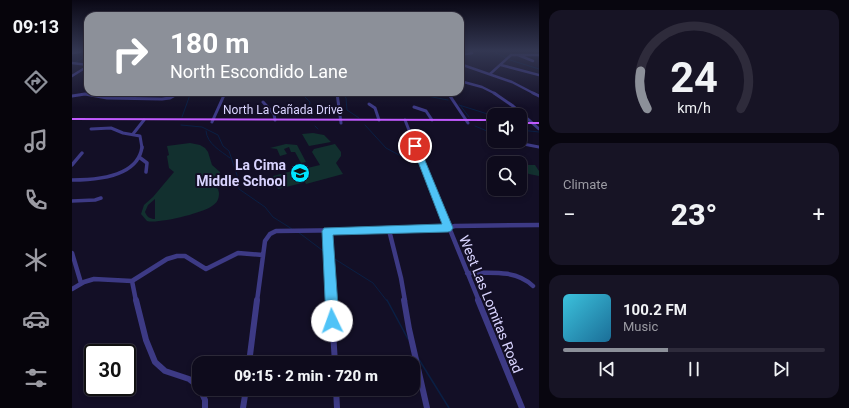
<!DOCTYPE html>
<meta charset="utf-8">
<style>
body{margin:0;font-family:Roboto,sans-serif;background:#171425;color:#f1f3f6;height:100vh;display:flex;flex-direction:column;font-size:15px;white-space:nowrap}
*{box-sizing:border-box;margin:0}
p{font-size:13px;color:#9b9ba3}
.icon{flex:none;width:22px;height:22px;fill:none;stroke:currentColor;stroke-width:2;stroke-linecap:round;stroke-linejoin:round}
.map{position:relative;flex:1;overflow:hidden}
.side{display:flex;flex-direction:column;gap:10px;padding:10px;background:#08060f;width:310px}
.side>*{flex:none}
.hud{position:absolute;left:12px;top:12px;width:380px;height:84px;border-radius:12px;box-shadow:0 2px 6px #0003,0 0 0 1px #2e2b3b;background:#8c9099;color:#fff;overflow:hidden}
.buttons{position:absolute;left:415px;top:108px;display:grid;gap:8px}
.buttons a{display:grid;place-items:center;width:40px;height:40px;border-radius:8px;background:#0e0b1c;box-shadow:0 2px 6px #0003,0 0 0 1px #2e2b3b;font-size:20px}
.speed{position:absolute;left:12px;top:344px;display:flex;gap:8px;font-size:20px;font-weight:700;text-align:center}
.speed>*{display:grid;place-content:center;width:52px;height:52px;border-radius:50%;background:#0e0b1c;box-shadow:0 2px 6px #0003,0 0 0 1px #2e2b3b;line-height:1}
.speed .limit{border:2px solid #111;border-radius:6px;background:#fff;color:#111}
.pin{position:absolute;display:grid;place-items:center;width:34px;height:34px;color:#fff;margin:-17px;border:2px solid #fff;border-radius:50%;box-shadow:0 1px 4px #0007}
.me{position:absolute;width:44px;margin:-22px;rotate:357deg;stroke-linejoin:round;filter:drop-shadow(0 0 3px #0008)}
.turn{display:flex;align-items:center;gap:14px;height:84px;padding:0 20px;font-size:18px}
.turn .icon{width:52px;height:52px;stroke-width:2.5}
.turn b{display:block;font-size:28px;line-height:34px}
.big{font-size:30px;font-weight:800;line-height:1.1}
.side .tile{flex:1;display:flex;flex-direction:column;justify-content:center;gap:6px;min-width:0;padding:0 14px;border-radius:12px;background:#171425}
.side .dial{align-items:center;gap:0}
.dial svg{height:104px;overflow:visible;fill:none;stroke:#2e2b3b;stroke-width:7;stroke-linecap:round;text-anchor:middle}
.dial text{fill:#f1f3f6;stroke:none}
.song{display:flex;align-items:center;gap:12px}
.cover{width:48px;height:48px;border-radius:6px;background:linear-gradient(135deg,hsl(190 70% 55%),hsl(200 70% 35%))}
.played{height:4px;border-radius:2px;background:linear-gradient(90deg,#8c9099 40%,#2e2b3b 40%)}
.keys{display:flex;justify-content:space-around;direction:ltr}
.heat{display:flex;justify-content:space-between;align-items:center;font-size:22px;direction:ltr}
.trip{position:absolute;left:120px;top:356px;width:228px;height:40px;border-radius:12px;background:#0e0b1c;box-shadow:0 2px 6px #0003,0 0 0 1px #2e2b3b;font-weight:800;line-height:40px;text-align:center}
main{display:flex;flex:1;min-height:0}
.menu{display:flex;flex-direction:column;width:72px;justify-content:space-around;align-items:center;background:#06040b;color:#9b9ba3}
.menu .icon{width:28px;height:28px}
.menu .selected{color:#8c9099}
.menu b{font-size:18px;color:#f1f3f6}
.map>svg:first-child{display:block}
</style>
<main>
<nav class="menu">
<b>09:13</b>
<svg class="icon selected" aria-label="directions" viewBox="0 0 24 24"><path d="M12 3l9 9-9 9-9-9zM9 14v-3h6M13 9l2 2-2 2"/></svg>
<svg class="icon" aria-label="music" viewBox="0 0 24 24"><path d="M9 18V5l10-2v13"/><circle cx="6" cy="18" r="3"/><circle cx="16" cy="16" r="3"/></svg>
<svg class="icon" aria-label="phone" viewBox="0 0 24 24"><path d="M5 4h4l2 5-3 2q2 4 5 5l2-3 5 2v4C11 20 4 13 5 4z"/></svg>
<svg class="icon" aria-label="climate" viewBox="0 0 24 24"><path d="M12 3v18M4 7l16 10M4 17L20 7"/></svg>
<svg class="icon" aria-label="car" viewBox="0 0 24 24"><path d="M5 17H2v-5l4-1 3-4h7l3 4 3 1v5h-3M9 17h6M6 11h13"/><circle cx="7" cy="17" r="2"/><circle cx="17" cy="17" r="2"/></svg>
<svg class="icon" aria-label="filters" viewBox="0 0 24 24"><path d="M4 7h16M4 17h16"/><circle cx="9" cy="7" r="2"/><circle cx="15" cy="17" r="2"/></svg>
</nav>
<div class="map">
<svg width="467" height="408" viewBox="0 0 467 408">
<rect width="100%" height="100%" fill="#130f26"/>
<path fill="#12302f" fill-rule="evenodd" d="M241,133L252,135L259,142L237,146L230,134Z
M118,143L128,145L133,148L136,152L140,165L148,172L149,183L140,185L146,189L147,193C147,199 145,203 140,206C131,213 86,224 75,221L69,214L72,205L81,197L102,172L97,168L95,156L97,155L95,146ZM83,199V219C78,219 75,217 73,212L76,205Z
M214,144L225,145L234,162L229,163L223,152H219L217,147L212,149L215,154L208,156L205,149L198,148Z
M263,144L269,152V156L264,163L271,174L234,184L227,170L248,165L240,152L242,149Z
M448,165H463L467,171V176L457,174L448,169Z
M224,170L230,183L206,189L201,176Z"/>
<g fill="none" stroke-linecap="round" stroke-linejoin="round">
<path stroke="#0a1f44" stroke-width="1" d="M421,51L434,58
M438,60L467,69
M0,64L16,55
M228,92L238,102L237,108L240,117
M270,92L274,98L275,110L287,118
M334,92L376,100
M387,105L422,116
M388,105L397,117
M110,117L119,92
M109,125L130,127L146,135L151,146L157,151L165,175L167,189L193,207L201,217L220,229
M293,125L314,148L327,155L345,156
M243,126L246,129
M403,126L415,131
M448,130L467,132
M134,131C135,144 149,151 158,158
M226,232L254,253
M258,256L301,283L315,301"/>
<path stroke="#0a1f44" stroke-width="1.5" d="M315,300L336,339
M346,358L377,408"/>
<path stroke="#3d3a85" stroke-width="2.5" d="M0,53L8,52
M388,55L400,53
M446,55L461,61
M0,63L16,65
M388,64L440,82L463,94
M429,65L467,75
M418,74L439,55H467
M0,76L16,66
M388,81L410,87L424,94
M265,92V94
M375,92L376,94
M105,94L109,92
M152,94L153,92"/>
<path stroke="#3d3a85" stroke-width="3" d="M265,93L269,123
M376,93L396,123
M422,93L441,106L467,129
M461,93L467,96
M0,96L13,94L35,98L90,99L98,98L107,93
M191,102L202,114L203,120
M297,104L303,108L307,120
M342,107L354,111L360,120
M333,120L344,148
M140,122L153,93
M19,129L39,128L51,133L68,136L70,148
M61,134L72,120
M441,142L467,147"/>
<path stroke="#3d3a85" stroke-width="3.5" d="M344,147L372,216
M67,157L75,163L74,172
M0,165L10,153
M0,180C23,180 66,177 70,147
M0,201L23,200L29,198"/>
<path stroke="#3d3a85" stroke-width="4.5" d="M372,215L407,301
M317,230L329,278L333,301
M255,231L259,301
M0,253L9,283
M395,273C417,273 444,269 461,286
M60,281L64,301
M0,289L12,282L22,279L60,281L95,259L105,256H113L134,269L166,253L191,255
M185,301L193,241L198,234L204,231L370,229L383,226L467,225"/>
<path stroke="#3d3a85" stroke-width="6" d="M64,300L74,340L83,362L93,371L117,379L127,387
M259,300L263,363
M332,300L337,329L355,408
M406,300L450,408
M177,363L185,300
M128,389L133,400V408
M264,389L265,408
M171,408L174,389"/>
<path fill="#c25bff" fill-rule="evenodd" d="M0,118L422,119V121L0,120Z
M448,122H467V124H448Z"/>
</g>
<linearGradient id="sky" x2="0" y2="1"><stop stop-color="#0a0815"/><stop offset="0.47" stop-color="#333752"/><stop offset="1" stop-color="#333752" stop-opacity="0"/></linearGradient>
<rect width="467" height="108" fill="url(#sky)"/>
<path fill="#4fc3f7" stroke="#337fa1" d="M343,144L347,146L381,228L379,231L376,232L261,235L267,321L265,325L260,327L256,325L254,321L250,231L252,228L370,224L340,146Z"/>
<defs>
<g id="school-disc" transform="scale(1)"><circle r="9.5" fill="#00e5ff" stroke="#130f26"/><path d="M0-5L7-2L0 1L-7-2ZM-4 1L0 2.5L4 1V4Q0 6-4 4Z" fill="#111"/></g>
</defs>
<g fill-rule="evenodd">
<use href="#school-disc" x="228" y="173"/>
</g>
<g text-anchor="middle" stroke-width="4" stroke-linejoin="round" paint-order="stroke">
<g font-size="12" fill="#d9d4ff" stroke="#130f26">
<text x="211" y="114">North La Cañada Drive</text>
</g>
<g font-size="14" font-weight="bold" fill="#d9d4ff" stroke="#130f26" text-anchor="end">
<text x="214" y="170">La Cima<tspan x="214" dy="16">Middle School</tspan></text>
</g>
<g font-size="14" fill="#d9d4ff" stroke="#130f26">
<text transform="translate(419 304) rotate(68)" y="5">West Las Lomitas Road</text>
</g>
</g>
</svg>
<div class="buttons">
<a><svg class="icon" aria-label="sound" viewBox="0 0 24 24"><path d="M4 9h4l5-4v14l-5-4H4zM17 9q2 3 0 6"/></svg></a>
<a><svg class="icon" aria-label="search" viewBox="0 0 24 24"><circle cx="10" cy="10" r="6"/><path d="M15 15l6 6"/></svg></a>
</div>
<div class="speed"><div class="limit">30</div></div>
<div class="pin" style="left:343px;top:146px;background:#d93025"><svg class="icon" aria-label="arrive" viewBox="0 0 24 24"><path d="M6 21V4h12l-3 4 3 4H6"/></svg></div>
<svg class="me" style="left:260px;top:321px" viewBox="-20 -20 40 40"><circle r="19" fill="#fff"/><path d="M0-13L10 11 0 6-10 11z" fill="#4fc3f7"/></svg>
<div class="trip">09:15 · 2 min · 720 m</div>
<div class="hud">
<div class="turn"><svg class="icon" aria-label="right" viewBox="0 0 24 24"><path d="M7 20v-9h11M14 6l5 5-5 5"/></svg><div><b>180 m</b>North Escondido Lane</div></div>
</div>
</div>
<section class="side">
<div class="tile dial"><svg viewBox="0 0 100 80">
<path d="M14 69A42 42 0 1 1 86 69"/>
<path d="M14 69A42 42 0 0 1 9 40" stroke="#8c9099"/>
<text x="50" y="56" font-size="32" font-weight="700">24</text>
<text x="50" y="72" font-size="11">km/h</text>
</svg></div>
<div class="tile"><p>Climate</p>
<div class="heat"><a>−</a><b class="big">23°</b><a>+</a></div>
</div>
<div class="tile">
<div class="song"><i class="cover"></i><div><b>100.2 FM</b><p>Music</p></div></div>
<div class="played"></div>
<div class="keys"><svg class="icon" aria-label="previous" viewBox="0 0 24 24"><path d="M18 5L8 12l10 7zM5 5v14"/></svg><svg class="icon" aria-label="pause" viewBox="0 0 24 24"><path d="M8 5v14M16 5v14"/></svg><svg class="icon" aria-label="next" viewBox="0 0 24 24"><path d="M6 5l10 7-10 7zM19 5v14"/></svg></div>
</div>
</section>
</main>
